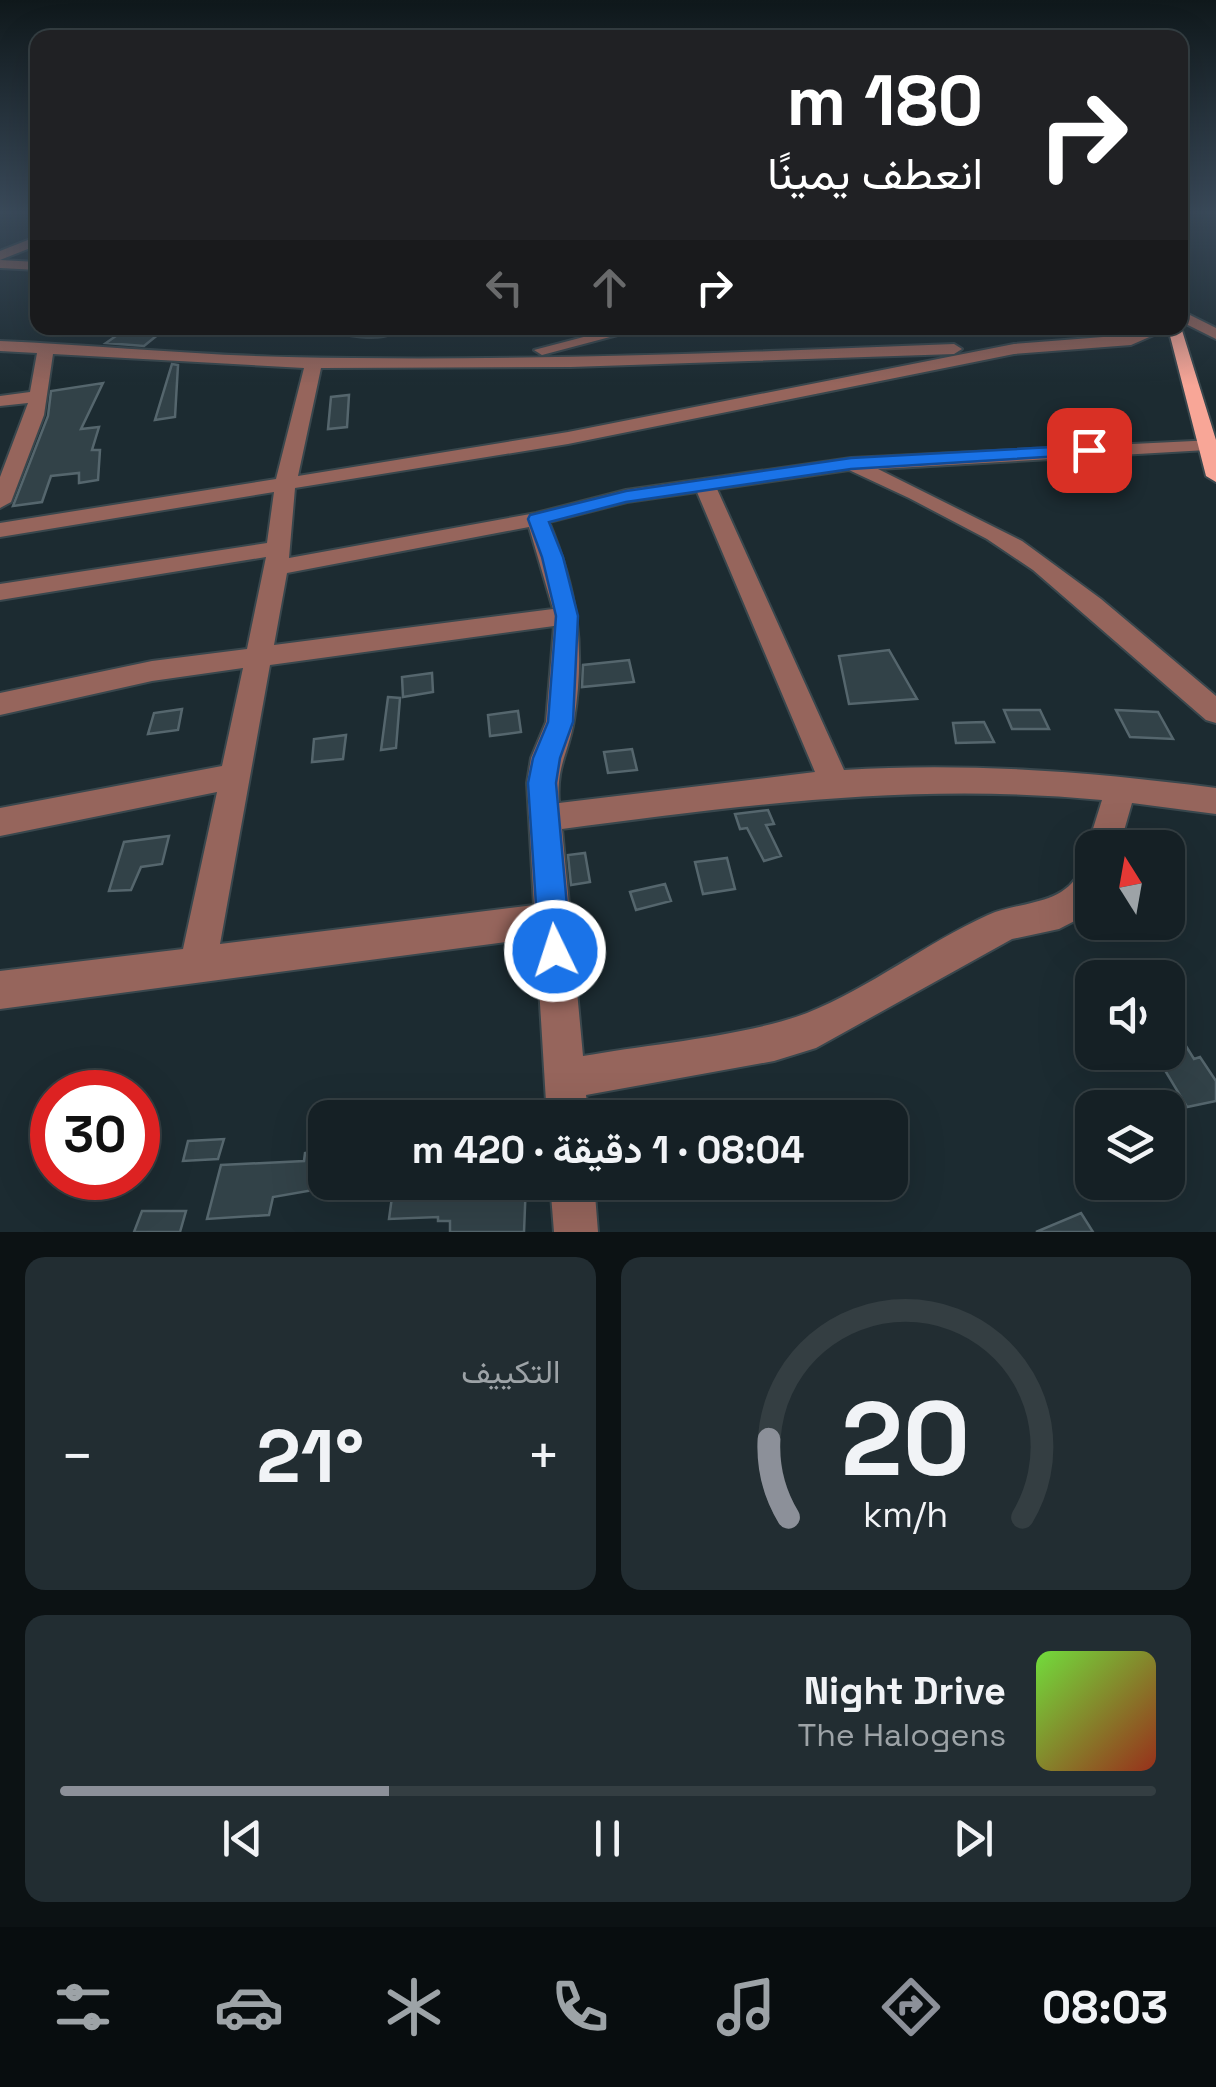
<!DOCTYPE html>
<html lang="ar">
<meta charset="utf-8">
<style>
body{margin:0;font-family:"Space Grotesk",Vazirmatn,sans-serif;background:#222d32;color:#f1f3f6;direction:rtl;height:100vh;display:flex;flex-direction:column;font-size:38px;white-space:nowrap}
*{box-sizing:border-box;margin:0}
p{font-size:32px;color:#9da3a7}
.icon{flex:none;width:55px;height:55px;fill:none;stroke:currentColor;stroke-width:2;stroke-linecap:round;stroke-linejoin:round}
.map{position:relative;height:1232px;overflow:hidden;direction:ltr}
.sheet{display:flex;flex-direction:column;gap:25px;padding:25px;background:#0c1214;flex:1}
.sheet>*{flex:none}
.hud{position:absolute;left:30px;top:30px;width:1158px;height:305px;border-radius:20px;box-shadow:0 10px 40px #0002,0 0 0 2px #343e42;direction:rtl;background:#202124;color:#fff;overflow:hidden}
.needle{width:65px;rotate:349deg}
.fabs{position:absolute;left:1075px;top:830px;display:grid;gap:20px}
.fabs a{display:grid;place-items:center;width:110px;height:110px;border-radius:20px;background:#152025;box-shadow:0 10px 40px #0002,0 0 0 2px #343e42;font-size:50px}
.speed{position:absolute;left:30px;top:1070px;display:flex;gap:20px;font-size:50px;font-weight:700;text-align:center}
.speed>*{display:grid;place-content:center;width:130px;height:130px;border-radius:50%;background:#152025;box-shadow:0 10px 40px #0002,0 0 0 2px #343e42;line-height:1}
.speed .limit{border:15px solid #d22;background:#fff;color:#111}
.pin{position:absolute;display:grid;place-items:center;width:85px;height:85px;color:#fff;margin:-42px;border-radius:20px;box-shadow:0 5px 15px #0006}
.me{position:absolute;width:110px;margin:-55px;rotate:356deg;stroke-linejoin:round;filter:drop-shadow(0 0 8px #0008)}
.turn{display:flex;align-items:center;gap:35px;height:210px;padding:0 40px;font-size:45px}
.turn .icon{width:130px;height:130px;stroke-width:2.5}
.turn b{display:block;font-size:70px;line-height:85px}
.lanes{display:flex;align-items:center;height:95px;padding:0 40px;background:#0003;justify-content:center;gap:50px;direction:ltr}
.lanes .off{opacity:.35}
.big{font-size:75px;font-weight:700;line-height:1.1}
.sheet .widget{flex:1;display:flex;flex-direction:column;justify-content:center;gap:15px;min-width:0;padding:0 35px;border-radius:20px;background:#222d32}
.sheet .dial{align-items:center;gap:0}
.dial svg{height:260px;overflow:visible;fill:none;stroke:#343e42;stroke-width:7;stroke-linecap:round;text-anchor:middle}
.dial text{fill:#f1f3f6;stroke:none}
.song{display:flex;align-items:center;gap:30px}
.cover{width:120px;height:120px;border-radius:15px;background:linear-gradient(135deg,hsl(100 70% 55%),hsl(10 70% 35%))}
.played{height:10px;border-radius:5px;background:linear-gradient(90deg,#8c9099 30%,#343e42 30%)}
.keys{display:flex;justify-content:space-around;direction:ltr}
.heat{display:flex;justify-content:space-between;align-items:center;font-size:55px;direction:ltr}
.sheet .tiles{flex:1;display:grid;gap:25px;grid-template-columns:1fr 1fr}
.widget:last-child{grid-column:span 2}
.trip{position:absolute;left:308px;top:1100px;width:600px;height:100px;border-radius:20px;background:#152025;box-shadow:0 10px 40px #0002,0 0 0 2px #343e42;font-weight:700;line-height:100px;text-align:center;direction:rtl}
.tabs{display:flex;height:160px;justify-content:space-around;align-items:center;background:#080d0f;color:#9da3a7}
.tabs .icon{width:70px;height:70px}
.tabs .current{color:#8c9099}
.tabs b{font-size:45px;color:#f1f3f6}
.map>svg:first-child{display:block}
</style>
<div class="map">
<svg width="1216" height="1232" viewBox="0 0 1216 1232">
<rect width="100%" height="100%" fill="#1c2b31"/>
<path fill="#324248" stroke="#55666d" stroke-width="2.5" d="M123,331L160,333L144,346L106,343Z
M172,364L178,365L175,417L155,420Z
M103,383L81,429L99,427L92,450H100L98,480L79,483V473L51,476L42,502L13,506L48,416L51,391Z
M349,395L347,427L328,429L331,397Z
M889,650L917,699L849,704L839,656Z
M629,660L634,682L582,687L583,665Z
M432,673L433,692L403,697L402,677Z
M388,697L400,698L396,748L381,750Z
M182,709L178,730L148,734L154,713Z
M1004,710H1040L1049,729H1012Z
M1116,710L1158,712L1173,739L1130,737Z
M518,711L521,732L490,736L488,715Z
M984,722L994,742L956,743L953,723Z
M346,735L343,759L312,762L314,739Z
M632,749L637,770L608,773L604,752Z
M768,810L774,824L766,825L781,856L764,861L747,828L740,829L735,814Z
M169,836L162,864L141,867L131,890L109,891L124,842Z
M585,853L590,882L571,885L568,855Z
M727,858L735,889L703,894L695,862Z
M665,884L671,901L636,910L630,892Z
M1168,1017L1194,1059L1200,1057L1216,1081V1101L1187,1107L1154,1052H1168Z
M224,1139L218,1159L183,1161L188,1141Z
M325,1149V1188L273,1197L269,1215L207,1219L221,1165L304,1161L305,1153Z
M394,1182H526L524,1232H450V1221H438V1217L389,1219Z
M142,1211H186L180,1232H134Z
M1081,1213L1093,1232H1036Z"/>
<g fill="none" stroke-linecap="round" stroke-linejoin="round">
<g stroke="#39474d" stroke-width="4">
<path id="minor" d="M38,236V245L0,260L38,262V270L0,268V251Z
M1180,310L1216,328V339L1180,321Z
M329,328H377L392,333C378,341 343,336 329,328Z
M618,328H644L542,355L534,350Z
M1149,328H1170L1131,345L1014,354L568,444L295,488L289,558L536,513L626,490L851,458L1214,440V448L1207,450L878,469L1022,541L1101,599L1216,696V723L1206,720L1033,570L987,539L909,498L849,470L717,489L844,770C969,762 1093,772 1216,788V814L1132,803L1119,848H1092V859L1087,848L1102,800C914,782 747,805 562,829L583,1056C649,1044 747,1036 807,1013C870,988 926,943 988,915C1020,901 1063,906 1080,871L1092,867V912L1059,929L1012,939L816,1048L774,1061L586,1095L589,1118H547L536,938L0,1009V971L183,949L217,792L0,836V808L222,766L243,668L152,681L0,715V693L152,661L247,649L266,557L0,600V584L267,543L274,492L0,537V523L276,479L304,368L53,354L44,415L11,502L0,508V477L28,403L0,406V396L30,392L37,353L0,351V341C96,345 191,355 288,357C509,362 732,353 954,344L962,349L954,354L571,367L321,368L298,476L568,432L1014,344L1129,335ZM697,492L815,772L559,803C556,765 569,753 574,720C586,647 577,589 549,522L627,502ZM529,527L553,609L274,645L287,573ZM554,626L546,722L531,758L527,783L534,905L220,944L270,665Z
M550,1182H594L598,1232H554Z"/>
</g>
<g stroke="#39474d" stroke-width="4">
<path id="major" d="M1180,324L1216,440V482L1206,476L1168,328H1180Z"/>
</g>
<use href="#minor" fill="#96655c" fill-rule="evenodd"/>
<use href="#major" fill="#f8a697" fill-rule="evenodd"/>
</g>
<linearGradient id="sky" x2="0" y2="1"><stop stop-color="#0f181b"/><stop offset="0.55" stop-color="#3a4a5a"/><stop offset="1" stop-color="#3a4a5a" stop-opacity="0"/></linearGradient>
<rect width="1216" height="386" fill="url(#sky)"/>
<path fill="#1a73e8" stroke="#114b97" stroke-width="2.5" d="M1089,445L1095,446V454L851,469L626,502L549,522L563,557L578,616L573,722L560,758L556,783L571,951L567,963L555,967L543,963L539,951L528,783L533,758L548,722L556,616L542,557L528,519L530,515L626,491L851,458Z"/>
</svg>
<div class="fabs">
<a><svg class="needle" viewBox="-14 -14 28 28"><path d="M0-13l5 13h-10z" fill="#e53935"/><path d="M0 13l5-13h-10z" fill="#9da3a7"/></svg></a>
<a><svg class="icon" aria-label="sound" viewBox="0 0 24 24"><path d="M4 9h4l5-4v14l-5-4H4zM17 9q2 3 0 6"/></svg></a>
<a><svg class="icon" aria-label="layers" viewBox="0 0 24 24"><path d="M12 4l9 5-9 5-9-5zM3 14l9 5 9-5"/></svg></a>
</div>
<div class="speed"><div class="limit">30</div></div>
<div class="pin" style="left:1089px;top:450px;background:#d93025"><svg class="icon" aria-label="arrive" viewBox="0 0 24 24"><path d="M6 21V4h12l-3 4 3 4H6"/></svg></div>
<svg class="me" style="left:555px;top:951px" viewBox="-20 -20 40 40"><circle r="17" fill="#1a73e8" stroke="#fff" stroke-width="3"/><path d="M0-11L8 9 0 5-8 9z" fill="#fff"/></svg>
<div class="trip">08:04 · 1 دقيقة · 420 m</div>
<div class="hud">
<div class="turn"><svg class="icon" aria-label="right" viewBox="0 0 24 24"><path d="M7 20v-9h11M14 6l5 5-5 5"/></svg><div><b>180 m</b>انعطف يمينًا</div></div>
<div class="lanes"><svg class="icon off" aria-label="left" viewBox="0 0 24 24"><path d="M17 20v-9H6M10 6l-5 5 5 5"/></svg><svg class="icon off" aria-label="ahead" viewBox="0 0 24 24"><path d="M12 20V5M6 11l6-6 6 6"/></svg><svg class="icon" aria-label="right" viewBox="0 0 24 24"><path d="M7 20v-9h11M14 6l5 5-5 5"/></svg></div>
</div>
</div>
<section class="sheet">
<div class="tiles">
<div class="widget dial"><svg viewBox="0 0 100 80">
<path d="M14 69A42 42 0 1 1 86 69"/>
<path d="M14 69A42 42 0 0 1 8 45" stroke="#8c9099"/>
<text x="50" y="56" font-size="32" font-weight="700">20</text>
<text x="50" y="72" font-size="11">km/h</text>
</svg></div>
<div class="widget"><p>التكييف</p>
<div class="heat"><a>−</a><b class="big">21°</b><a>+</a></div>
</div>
<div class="widget">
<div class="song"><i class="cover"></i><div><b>Night Drive</b><p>The Halogens</p></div></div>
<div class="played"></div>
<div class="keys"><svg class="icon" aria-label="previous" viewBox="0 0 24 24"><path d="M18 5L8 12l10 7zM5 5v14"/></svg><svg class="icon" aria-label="pause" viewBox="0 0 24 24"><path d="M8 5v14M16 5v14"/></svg><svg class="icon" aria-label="next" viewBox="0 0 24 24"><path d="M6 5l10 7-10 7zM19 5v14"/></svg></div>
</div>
</div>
</section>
<nav class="tabs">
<b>08:03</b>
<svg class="icon current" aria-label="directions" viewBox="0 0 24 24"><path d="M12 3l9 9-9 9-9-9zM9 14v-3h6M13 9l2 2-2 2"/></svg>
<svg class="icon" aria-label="music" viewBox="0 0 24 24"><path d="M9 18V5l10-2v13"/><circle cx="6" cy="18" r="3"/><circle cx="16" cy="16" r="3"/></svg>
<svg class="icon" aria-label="phone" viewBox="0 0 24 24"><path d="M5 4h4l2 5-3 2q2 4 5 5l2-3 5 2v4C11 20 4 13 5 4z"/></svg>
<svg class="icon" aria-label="climate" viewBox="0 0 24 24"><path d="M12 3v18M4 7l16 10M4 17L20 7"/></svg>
<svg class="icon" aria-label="car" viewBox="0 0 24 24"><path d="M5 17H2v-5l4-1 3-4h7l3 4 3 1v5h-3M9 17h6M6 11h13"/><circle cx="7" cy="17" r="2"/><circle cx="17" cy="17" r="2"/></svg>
<svg class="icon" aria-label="filters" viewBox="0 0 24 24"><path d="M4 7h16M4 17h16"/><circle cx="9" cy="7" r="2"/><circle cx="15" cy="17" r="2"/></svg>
</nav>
